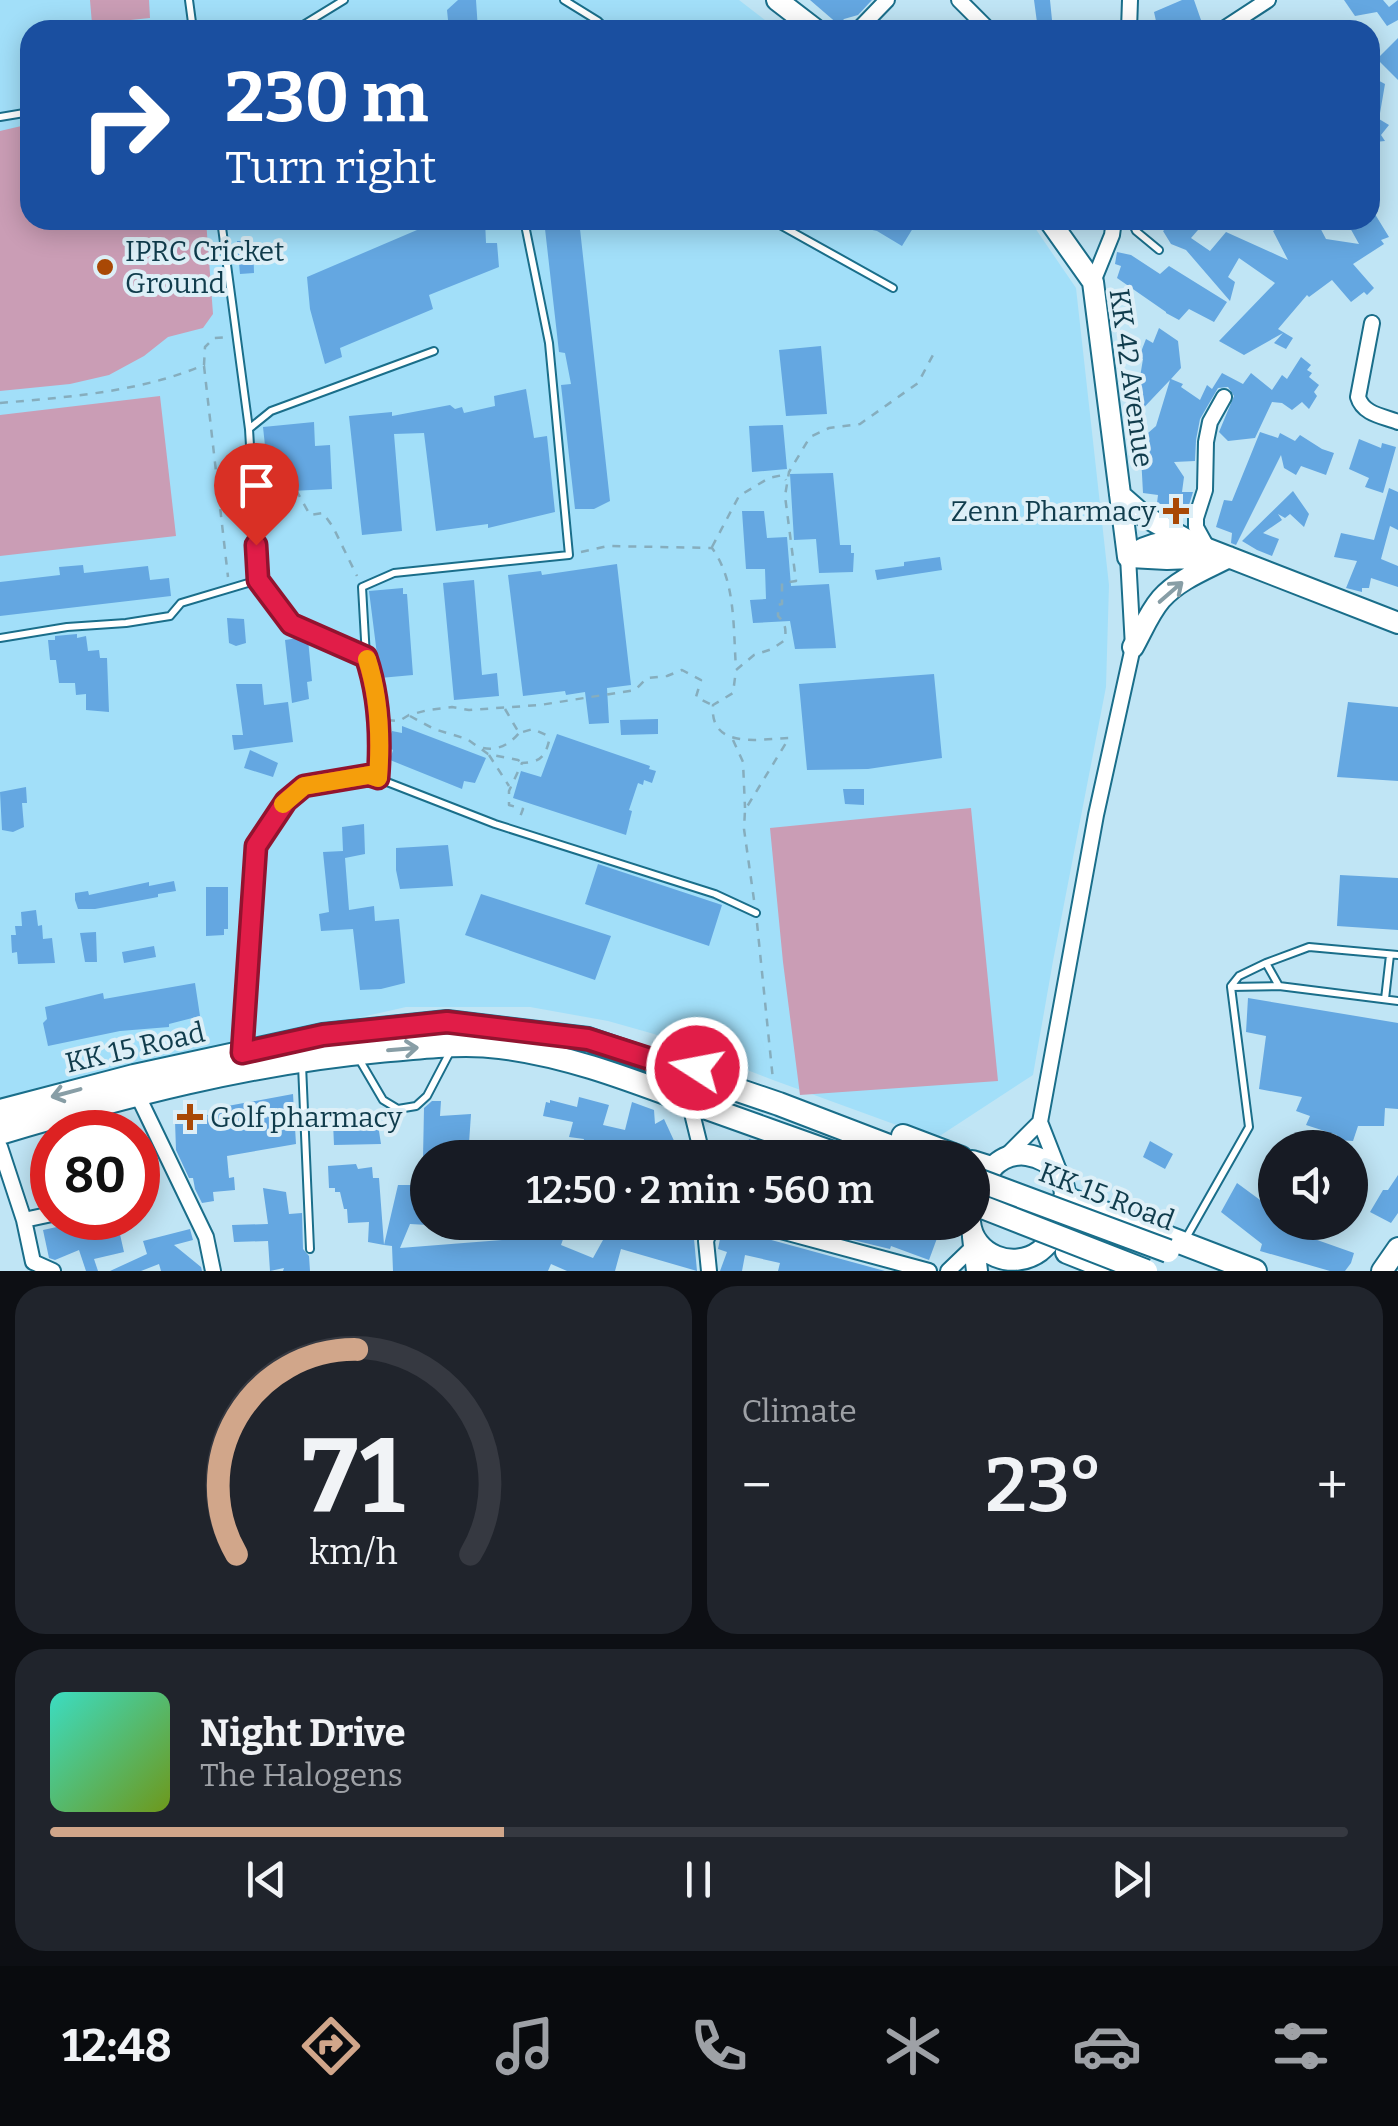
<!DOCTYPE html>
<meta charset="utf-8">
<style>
body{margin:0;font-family:Bitter,serif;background:#20242c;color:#f1f3f6;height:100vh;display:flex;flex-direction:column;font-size:38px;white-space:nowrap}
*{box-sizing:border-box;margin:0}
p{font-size:32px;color:#9ea1a6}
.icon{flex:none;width:55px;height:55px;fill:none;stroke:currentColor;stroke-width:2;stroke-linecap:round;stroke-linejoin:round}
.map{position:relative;height:1271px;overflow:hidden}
.drawer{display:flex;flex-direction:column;gap:15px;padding:15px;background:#0d0f14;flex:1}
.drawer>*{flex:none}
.hud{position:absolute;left:20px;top:20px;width:1360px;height:210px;border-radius:30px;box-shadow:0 5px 25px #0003;background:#1a4fa0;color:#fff;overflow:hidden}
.buttons{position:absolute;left:1258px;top:1130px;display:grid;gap:20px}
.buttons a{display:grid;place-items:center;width:110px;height:110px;border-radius:50%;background:#171b24;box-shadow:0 5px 25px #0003;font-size:50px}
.speed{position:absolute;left:30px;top:1110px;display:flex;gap:20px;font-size:50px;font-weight:700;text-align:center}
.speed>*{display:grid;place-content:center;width:130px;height:130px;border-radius:50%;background:#171b24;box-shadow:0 5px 25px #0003;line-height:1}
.speed .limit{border:15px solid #d22;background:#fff;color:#111}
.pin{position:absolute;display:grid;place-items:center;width:85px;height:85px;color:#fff;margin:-102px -42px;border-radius:50% 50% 50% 0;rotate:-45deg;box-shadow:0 0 10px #0007}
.pin .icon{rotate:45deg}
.me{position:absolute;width:110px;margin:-55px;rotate:281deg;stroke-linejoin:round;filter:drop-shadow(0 0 8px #0008)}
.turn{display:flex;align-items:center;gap:35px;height:210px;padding:0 40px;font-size:45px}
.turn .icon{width:130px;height:130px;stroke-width:2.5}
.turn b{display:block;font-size:70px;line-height:85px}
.big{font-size:75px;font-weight:600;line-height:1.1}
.drawer .card{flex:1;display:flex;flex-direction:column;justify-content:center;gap:15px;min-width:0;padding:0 35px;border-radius:30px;background:#20242c}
.drawer .dial{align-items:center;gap:0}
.dial svg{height:260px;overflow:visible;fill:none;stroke:#363941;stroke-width:7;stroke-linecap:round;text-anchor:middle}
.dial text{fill:#f1f3f6;stroke:none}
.song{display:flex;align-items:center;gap:30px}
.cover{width:120px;height:120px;border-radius:15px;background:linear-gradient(135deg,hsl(170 70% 55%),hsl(80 70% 35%))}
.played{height:10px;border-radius:5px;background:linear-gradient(90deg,#d1a68a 35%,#363941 35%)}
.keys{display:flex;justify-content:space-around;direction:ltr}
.heat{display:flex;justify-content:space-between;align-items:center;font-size:55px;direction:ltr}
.drawer .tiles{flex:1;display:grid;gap:15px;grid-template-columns:1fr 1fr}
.card:last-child{grid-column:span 2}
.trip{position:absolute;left:410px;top:1140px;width:580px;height:100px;border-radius:50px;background:#171b24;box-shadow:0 5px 25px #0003;font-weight:600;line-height:100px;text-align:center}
.tabs{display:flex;height:160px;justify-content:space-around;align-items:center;background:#090b0e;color:#9ea1a6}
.tabs .icon{width:70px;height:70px}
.tabs .selected{color:#d1a68a}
.tabs b{font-size:45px;color:#f1f3f6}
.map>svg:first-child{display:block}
</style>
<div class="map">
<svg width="1398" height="1271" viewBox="0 0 1398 1271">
<rect width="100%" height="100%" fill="#c0e5f5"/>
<path fill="#a2dff9" d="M0,0H739L778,30H30V220H1027L1033,225L1076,288L1109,585L1106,687L1053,961L1033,1075L935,1139L773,1080L654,1034L608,1021L530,1007H406L0,1099Z"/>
<path fill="#ca9db5" d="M90,0H149L150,18L92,24Z
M30,124V220H206L213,314L203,328L168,337L144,356L109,375L70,384L0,391V131Z
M160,396L176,536L0,556V415Z
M971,808L998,1081L800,1095L783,962L770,828Z"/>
<path fill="#64a7e1" d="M458,0H476L478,30H449L447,10Z
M810,0H872L858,15L844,19L839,25Z
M1034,0H1050L1053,30H1038Z
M1182,0H1194L1201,20L1188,26V30H1158L1154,12Z
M1344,0H1383L1389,7L1398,0V20L1387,26L1377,12L1355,16Z
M1398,38V80L1377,59Z
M1370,76L1385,84L1379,119L1389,125L1381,135L1385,141L1375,142L1370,148Z
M1370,206L1389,237L1381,240L1384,244L1353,264L1374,288L1367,295L1364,292L1351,302L1332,280L1309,297L1307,295L1278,329L1293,338L1286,349L1274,343L1283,333L1244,355L1219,341L1275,283L1239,258L1228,277L1235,282L1230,301L1186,250L1171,244L1163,231L1176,220H1186L1188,224L1198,230L1191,238L1210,251L1226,232L1288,260L1273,231L1278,228L1274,220H1316L1326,239L1359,244L1349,226L1357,220H1370Z
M423,220H485L486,243H497L499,267L429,295L433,309L340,348L342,357L325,364L310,309L307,277L424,227Z
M544,220H579L610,501L594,509H575L561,385L571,384L565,353L559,352Z
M849,220H918L902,246L877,231L849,225Z
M237,241H253L254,273L240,274Z
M1117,252L1131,255L1160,274L1169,266L1227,302L1214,322L1189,309L1179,320L1166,313V312L1117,278L1121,266L1115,264Z
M1159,328L1178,341L1181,368L1171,379L1183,384L1181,387L1200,400L1207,385L1212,389L1222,373L1243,384L1251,373L1272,390L1282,375L1287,379L1301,357L1311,365L1307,370L1312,373L1309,377L1319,385L1314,392L1317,396L1309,409L1302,402L1292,410L1282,403L1272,402L1255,438L1228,441L1219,432L1234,396L1228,387L1218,388L1200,419L1196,440L1195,461L1174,462L1184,477L1182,492H1193L1185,518L1167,511L1157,503L1158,495L1143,493L1141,456L1150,457L1148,433L1156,426L1170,380L1133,419L1143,359L1139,357L1146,339L1153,343Z
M821,346L827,414L786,416L779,350Z
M526,389L534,438L547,436L555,512L488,528V524L436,531L424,433L394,434L402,531L362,535L349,416L392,412V416L450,405L455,409L462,407L464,413L495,406L494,396Z
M314,422L315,446L330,445L332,489L270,492L263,427Z
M783,425L787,469L752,472L749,426Z
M1260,432L1278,438L1280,433L1295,441L1300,435L1322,449L1334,453L1326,475L1301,466L1296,475L1284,468L1281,455L1236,545L1231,543L1232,533L1216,527L1224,500L1232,501Z
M1359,439L1381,448L1382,443L1396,447L1383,493L1365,487L1369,478L1349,469Z
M833,473L840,545H851V553H854L853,572L819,573L816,539L794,540L790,474Z
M1389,488L1398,492V530L1390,526L1381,559L1398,566V587L1371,578L1369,588H1362V592L1346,588L1357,561L1334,557L1341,533L1374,540Z
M1293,491L1309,514L1304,527L1290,514L1285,518L1278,514L1282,520L1263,533L1279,539L1272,556L1257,550L1242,541Z
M742,511H764L767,538L787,537L791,586L829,584L836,648L795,649L790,621L753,623L750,600L766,599L765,569H746Z
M940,557L942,570L877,580L875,570L904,566V562Z
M617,564L631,685L607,688L609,723L589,724L585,692L566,695L565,691L523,696L508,575L541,571L542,575Z
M83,565L84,573L148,566L150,580L169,578L171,596L0,616V582L60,575L59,567Z
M474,580L482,675L497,673L499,696L454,700L443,583Z
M403,588V594H407L413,675L380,678L369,591Z
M227,618L244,619L246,643L236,646L229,643Z
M77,634V638L86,636L88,651L99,650L100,658H107L109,712L86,710V694L76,695L75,683H59L56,660H50L48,640H55V636Z
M304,637L308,639L312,681L307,682L309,699L292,703L285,640Z
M934,674L942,758L868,769L807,770L799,684Z
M236,684H262L264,705L288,702L293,742L234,750L232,735H243Z
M1348,702L1398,707V781L1337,777Z
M658,719V734L621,735L620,720Z
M402,726L486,758L475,783L464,781L462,789L390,760L393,750L387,747L392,731L402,733Z
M557,734L650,766L649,769L656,771L652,783L644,780L643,785L638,783L629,810L632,811L626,835L513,798L521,771L541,777Z
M250,750L278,763L273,777L244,768Z
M26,787L27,803H22L24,827L13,832L2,830L0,792Z
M843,789H864V805L845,804Z
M364,824L365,854L345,858L349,910L374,906L375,921L399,919L405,983L381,989L360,990L353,929L321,931L319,914L329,912L323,852L343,851L342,827Z
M448,845L453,886L400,889L396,870V848Z
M598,864L722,905L709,946L585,904Z
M1340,875L1398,878V930L1337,926Z
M174,881L176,891L158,894V897L95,909H78L75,900V893L88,891L89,895L149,882V886Z
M206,887H228V929H224V935L206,936Z
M481,894L611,936L595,980L465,935Z
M36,910L38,926L42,925L43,939L52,938L55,963L18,964L17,952L12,953L11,935H16L15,926H22L21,912Z
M96,932L97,962H85L80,933Z
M154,946L156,957L124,963L122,952Z
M195,983L200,1016L169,1024V1027L120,1031L48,1046L43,1023L47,1019L45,1007L103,993L104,999Z
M1248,998L1398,1023V1109L1385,1108L1384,1126H1358L1353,1141L1336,1140L1337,1135L1306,1125L1310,1116L1296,1111L1302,1097L1259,1089L1266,1036L1246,1032Z
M293,1094L296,1144L227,1156L229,1178L234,1177L235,1190L213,1192L214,1201L202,1203L195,1189L193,1178H189L176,1150L175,1121L223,1112L222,1107Z
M579,1097L609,1105L603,1125L625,1130L632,1102L654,1110L655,1124L664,1119L682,1158H579L584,1139L569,1137L573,1122L543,1116L546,1102L550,1103V1100L577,1107Z
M432,1101H441L440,1116L471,1114L468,1158H423L424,1108Z
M376,1112L381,1144L334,1145L333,1123L342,1122V1116Z
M749,1139L771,1147L796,1158H745Z
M1150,1141L1173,1154L1165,1169L1143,1157Z
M52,1163V1185L39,1188L35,1167Z
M356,1164L358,1169L372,1167L373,1178H379L384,1245L368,1242L369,1222L348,1223L347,1209H344L340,1192H335V1188H329L328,1166Z
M1398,1175V1213L1391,1223L1370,1212L1383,1190H1388Z
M1237,1183L1275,1211V1222H1312L1303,1235L1354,1253L1351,1263L1345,1271H1330L1260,1251L1262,1244L1221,1212Z
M398,1185H415L414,1206L428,1207V1225L410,1224L400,1248L502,1240V1222H569L561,1245L593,1258L613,1222H634L656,1232L683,1228L681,1222H701L696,1240L694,1239L697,1271L621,1249L615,1271H567L551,1264L548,1271H393L392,1246L384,1245Z
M263,1188L286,1192L289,1214L302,1213L303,1249L309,1256L310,1271H283L284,1268L270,1271L268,1241L234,1242L232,1225L268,1224Z
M106,1218H115L121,1229L119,1230L124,1252L94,1259L98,1271H86L79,1250L55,1260L49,1258L43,1230L66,1225L67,1228Z
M819,1222H943L929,1260L891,1246L890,1249L849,1239L851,1235L819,1226Z
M190,1229L193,1240L174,1245L201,1267L202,1271H161L159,1264L141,1271H110L147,1254L143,1241Z
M722,1229L764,1238L885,1271H778L780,1263L745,1255L742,1271H720L727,1252L718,1249Z"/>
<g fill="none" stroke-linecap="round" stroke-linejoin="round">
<g stroke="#1a6e8a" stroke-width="10">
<path id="service" d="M189,0L193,30
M564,0L598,21L607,30
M295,30L344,0
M0,117L30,112
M221,220L249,429L258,580L291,624L366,657C379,695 381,738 378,778
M771,220L893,288
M1131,220L1136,231L1159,250
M250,428L271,411L434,351
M0,638L67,627L126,623L170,616L181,603L258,580
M366,657L362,587L394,573L569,555L549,343L524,220
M1266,963L1309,947L1398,955
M1231,986L1239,976L1266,963L1279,986
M1385,999L1390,955
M242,1047L255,845L285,801L304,787L369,775L495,824L715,894L756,913
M359,1059L383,1100L398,1109L416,1106L427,1096L450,1052
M302,1065L310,1249
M1186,1238L1249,1127L1231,987L1279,986L1398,1001"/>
</g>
<g stroke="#1a6e8a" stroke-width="18">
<path id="minor" d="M959,0L989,30
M858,30L887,0
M1129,30L1130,0
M1222,30L1268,0
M1093,282L1112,235L1114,220
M1372,323L1358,397C1363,414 1382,416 1398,422
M1207,547L1196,527V518L1205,490L1206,442L1210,422L1224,397
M137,1094L206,1237L213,1271
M689,1101L703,1158
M0,1147L24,1220L33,1262L53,1271
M1006,1156L1040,1122
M1058,1168L1040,1122L1096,815L1133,647L1128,557
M24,1220L52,1214
M747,1222L929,1271
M709,1271L706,1241L713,1222
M948,1271L974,1246"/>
</g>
<g stroke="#1a6e8a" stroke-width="24">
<path id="secondary" d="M777,0L816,30
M1049,220L1093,282L1128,557
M1120,495L1144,516L1189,541
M1128,557C1152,541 1167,540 1195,544L1398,623
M1130,557L1167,559L1216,557
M1133,647C1142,631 1149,613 1161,599C1179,579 1206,569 1229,557
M970,1222C973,1255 1013,1271 1040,1251C1060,1235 1074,1197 1058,1174C1050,1163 1041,1157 1027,1155C997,1151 983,1177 972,1200
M973,1237L977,1271
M1382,1271L1398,1248"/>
</g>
<g stroke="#1a6e8a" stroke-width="26">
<path id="trunk" d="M0,1111L134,1076L323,1035L447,1022L588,1039L779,1104L920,1158
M0,1133C124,1096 249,1063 379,1051C419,1048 459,1042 500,1047C566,1055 628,1079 690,1102C742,1121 795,1139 847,1158
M903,1136L961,1158
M972,1162L991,1168
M1065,1198L1255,1271
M1067,1252L1115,1271"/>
</g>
<path stroke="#86adbd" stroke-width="2.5" stroke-dasharray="8 8" stroke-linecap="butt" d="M204,366L228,577
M0,403C69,397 140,392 204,365L205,347L214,338L229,337
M296,490L310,515L323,513L333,527L357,576
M712,547L739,496L769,478L783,475L786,480
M581,552L608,546L712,548C736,581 733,627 736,668
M505,709L519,733L533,729L546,735L549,741C545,758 539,762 522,763L509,791V805L523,809L518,822
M410,716L434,729L467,739L488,754L518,760L521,762
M387,720L399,721L409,715L428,710L452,707L469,710L540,705L635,690L647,678L667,676L682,670L701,680L696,697L712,705
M733,740L743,762L745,808
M483,748C498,751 510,744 519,733
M489,755L509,786
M754,900L744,829L745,810L789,738C760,739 709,750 713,705L733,693L736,670L754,655L772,649L785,640C786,629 786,624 778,616V605L782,604V583L796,581L785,496L789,472L810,437L829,428L860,424L918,383L933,355
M757,923L773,1080"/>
<use href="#service" stroke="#fff" stroke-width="6"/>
<use href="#minor" stroke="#fff" stroke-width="14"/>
<use href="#secondary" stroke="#fff" stroke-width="20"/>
<use href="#trunk" stroke="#fff" stroke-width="22"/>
<g stroke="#1a6e8a" stroke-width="26" stroke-linecap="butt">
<path id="trunk-bridge" d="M972,1178L1168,1251
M972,1203L1146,1271"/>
</g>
<use href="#trunk-bridge" stroke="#fff" stroke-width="22"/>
</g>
<defs><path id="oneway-shaft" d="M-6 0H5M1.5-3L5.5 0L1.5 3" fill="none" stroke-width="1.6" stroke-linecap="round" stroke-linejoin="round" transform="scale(2.5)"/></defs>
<g stroke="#889ea6">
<use href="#oneway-shaft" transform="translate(1171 592) rotate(-41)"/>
<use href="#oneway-shaft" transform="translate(403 1049) rotate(-5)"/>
<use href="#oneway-shaft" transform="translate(66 1093) rotate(165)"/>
</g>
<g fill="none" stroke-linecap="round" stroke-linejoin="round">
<g stroke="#92132f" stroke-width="25">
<path id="route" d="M256,545L258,580L291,624L366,657C379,695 381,739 378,778L369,775L304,786L286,801L256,846L242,1053L323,1035L447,1022L588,1039L672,1066L697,1068"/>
</g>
<use href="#route" stroke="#e11d48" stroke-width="18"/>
<path stroke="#f59e0b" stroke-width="18" d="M283,804L304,786L369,775L378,778C381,739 379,696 367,659"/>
</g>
<g fill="#a94805" stroke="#ddeff7" stroke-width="4">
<circle cx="105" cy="267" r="10"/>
<path d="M1171 496h10v10h10v10h-10v10h-10v-10h-10v-10h10z"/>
<path d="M185 1102h10v10h10v10h-10v10h-10v-10h-10v-10h10z"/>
</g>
<g text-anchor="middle" stroke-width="8" stroke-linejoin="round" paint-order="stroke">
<g font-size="28" fill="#103c4c" stroke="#ddeff7" text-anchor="start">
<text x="125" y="261">IPRC Cricket<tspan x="125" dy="32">Ground</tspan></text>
<text x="1156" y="521" text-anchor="end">Zenn Pharmacy</text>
<text x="210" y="1127">Golf pharmacy</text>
</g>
<g font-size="28" fill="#103c4c" stroke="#ddeff7">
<text transform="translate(1132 378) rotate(82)" y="10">KK 42 Avenue</text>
<text transform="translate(135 1047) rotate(-13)" y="10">KK 15 Road</text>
<text transform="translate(1107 1196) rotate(21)" y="10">KK 15 Road</text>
</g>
</g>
</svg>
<div class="buttons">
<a><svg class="icon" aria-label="sound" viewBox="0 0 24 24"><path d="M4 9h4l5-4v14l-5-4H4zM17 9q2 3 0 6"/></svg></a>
</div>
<div class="speed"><div class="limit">80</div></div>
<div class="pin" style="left:256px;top:545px;background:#d93025"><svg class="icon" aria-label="arrive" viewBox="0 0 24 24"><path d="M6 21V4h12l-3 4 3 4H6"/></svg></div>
<svg class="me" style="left:697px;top:1068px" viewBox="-20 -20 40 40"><circle r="17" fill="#e11d48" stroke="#fff" stroke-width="3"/><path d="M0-11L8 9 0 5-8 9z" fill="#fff"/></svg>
<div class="trip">12:50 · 2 min · 560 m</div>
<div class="hud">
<div class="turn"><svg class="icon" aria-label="right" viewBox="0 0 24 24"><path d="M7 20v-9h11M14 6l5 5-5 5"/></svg><div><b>230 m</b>Turn right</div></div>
</div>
</div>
<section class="drawer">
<div class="tiles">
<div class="card dial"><svg viewBox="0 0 100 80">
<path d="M14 69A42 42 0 1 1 86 69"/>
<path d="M14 69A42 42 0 0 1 51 6" stroke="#d1a68a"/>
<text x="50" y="56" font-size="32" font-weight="700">71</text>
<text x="50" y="72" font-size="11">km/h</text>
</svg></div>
<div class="card"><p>Climate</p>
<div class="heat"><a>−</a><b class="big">23°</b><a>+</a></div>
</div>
<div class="card">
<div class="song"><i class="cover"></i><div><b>Night Drive</b><p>The Halogens</p></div></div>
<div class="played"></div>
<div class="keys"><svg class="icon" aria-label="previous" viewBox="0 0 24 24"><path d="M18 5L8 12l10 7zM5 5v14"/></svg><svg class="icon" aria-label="pause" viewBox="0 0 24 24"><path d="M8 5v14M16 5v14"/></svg><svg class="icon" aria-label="next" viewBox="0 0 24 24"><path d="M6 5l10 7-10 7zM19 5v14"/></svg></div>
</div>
</div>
</section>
<nav class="tabs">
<b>12:48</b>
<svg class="icon selected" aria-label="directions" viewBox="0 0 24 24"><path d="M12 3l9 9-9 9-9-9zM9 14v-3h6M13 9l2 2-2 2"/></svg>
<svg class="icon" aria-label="music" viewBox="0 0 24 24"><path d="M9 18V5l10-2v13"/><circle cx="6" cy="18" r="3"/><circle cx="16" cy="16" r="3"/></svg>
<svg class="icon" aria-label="phone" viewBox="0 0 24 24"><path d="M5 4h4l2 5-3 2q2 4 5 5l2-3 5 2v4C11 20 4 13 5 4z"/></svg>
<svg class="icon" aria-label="climate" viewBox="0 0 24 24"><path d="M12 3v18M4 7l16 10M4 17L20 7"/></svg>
<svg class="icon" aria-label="car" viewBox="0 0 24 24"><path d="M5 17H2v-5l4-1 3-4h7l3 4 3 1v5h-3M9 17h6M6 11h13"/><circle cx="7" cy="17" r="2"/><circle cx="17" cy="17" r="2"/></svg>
<svg class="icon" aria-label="filters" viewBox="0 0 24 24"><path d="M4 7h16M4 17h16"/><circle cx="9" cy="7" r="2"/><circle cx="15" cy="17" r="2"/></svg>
</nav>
